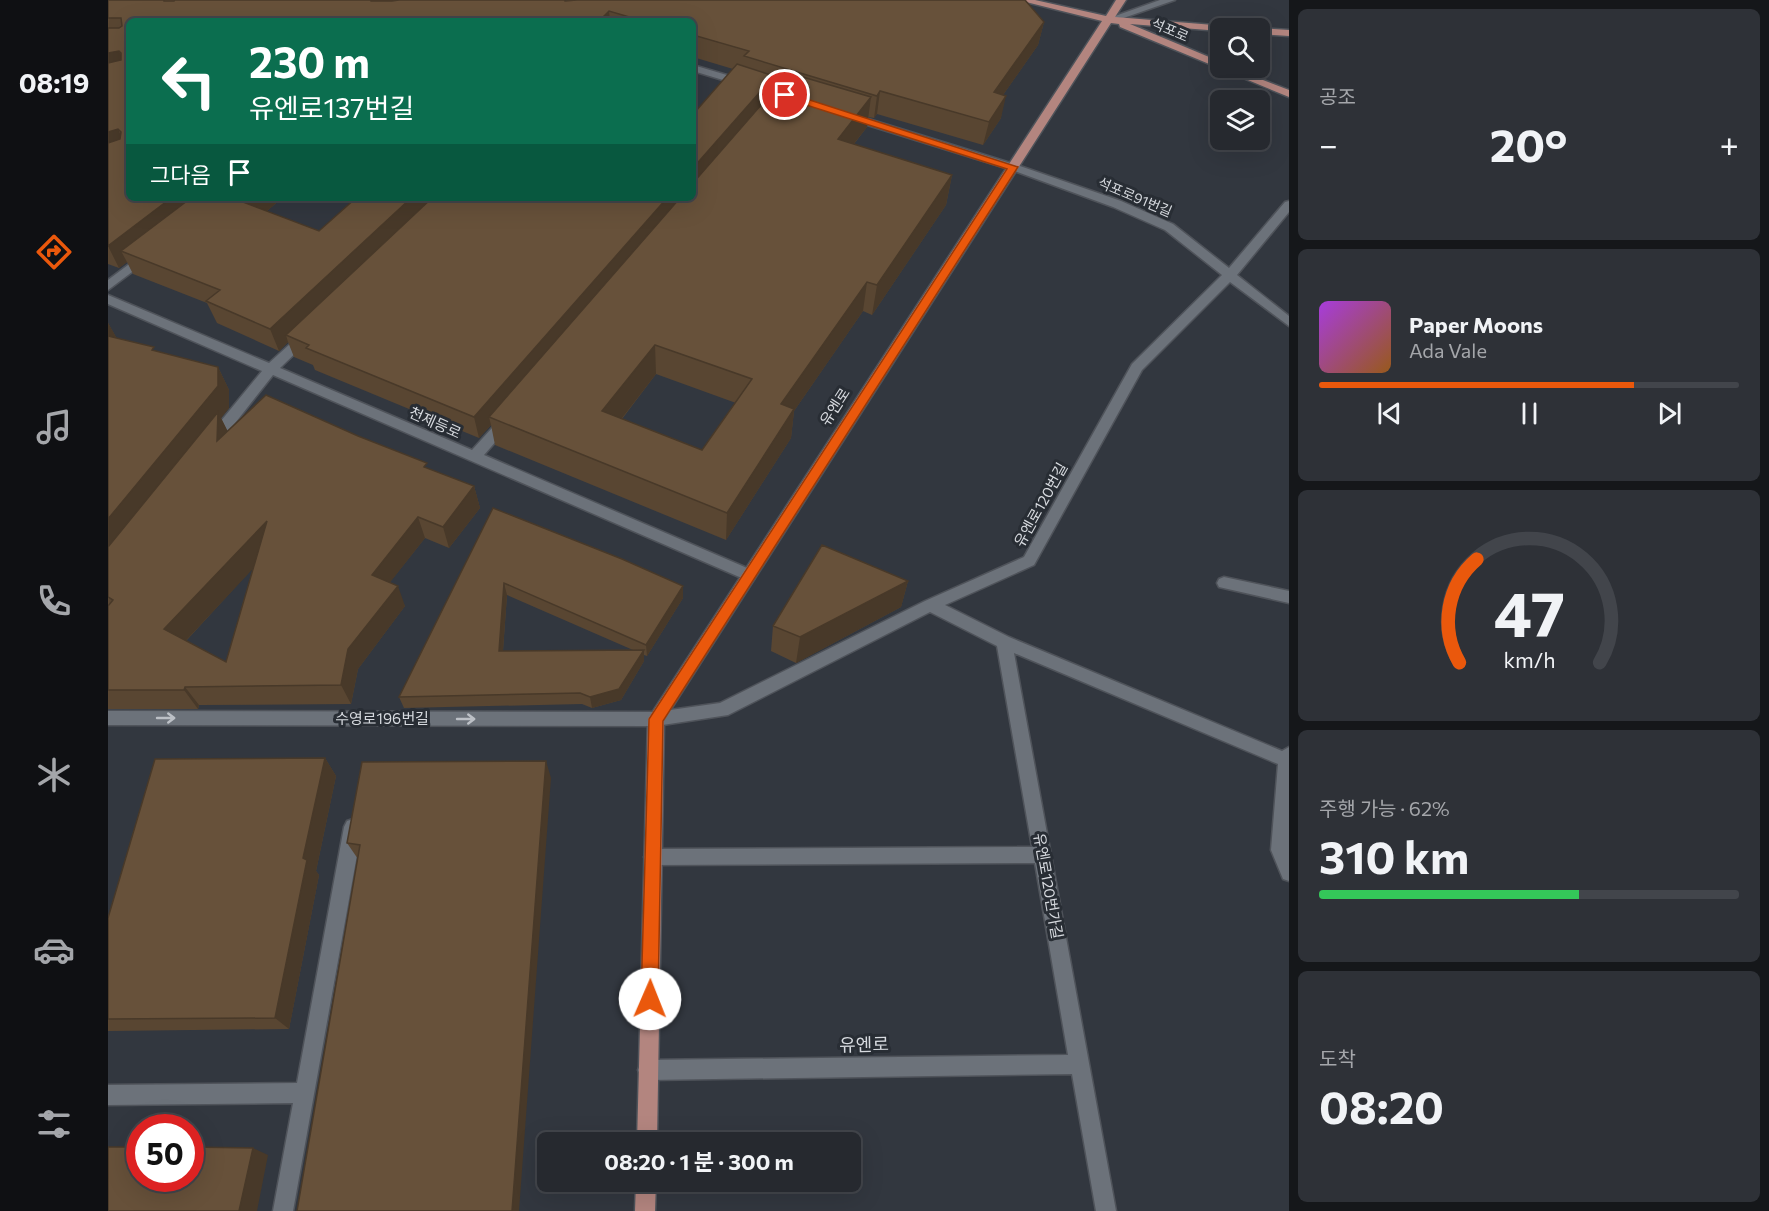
<!DOCTYPE html>
<html lang="ko">
<meta charset="utf-8">
<style>
body{margin:0;font-family:Commissioner,"Noto Sans KR",sans-serif;background:#2e3137;color:#f1f3f6;height:100vh;display:flex;flex-direction:column;font-size:22px;white-space:nowrap}
*{box-sizing:border-box;margin:0}
p{font-size:20px;color:#a4a6aa}
.icon{flex:none;width:33px;height:33px;fill:none;stroke:currentColor;stroke-width:2;stroke-linecap:round;stroke-linejoin:round}
.map{position:relative;flex:1;overflow:hidden}
.sheet{display:flex;flex-direction:column;gap:9px;padding:9px;background:#15171a;width:480px}
.sheet>*{flex:none}
.hud{position:absolute;left:18px;top:18px;width:570px;height:183px;border-radius:9px;box-shadow:0 6px 24px #0002,0 0 0 2px #42454b;background:#0b6e4f;color:#fff;overflow:hidden}
.buttons{position:absolute;left:1102px;top:18px;display:grid;gap:12px}
.buttons a{display:grid;place-items:center;width:60px;height:60px;border-radius:9px;background:#26292f;box-shadow:0 6px 24px #0002,0 0 0 2px #42454b;font-size:30px}
.speed{position:absolute;left:18px;top:1114px;display:flex;gap:12px;font-size:30px;font-weight:700;text-align:center}
.speed>*{display:grid;place-content:center;width:78px;height:78px;border-radius:50%;background:#26292f;box-shadow:0 6px 24px #0002,0 0 0 2px #42454b;line-height:1}
.speed .limit{border:9px solid #d22;background:#fff;color:#111}
.pin{position:absolute;display:grid;place-items:center;width:51px;height:51px;color:#fff;margin:-26px;border:3px solid #fff;border-radius:50%;box-shadow:0 2px 6px #0007}
.me{position:absolute;width:66px;margin:-33px;rotate:1deg;stroke-linejoin:round;filter:drop-shadow(0 0 4px #0008)}
.turn{display:flex;align-items:center;gap:21px;height:126px;padding:0 24px;font-size:27px}
.turn .icon{width:78px;height:78px;stroke-width:2.5}
.turn b{display:block;font-size:42px;line-height:51px}
.then{display:flex;align-items:center;height:57px;padding:0 24px;background:#0003;gap:12px;font-size:22px}
.big{font-size:45px;font-weight:700;line-height:1.1}
.sheet .widget{flex:1;display:flex;flex-direction:column;justify-content:center;gap:9px;min-width:0;padding:0 21px;border-radius:9px;background:#2e3137}
.sheet .dial{align-items:center;gap:0}
.dial svg{height:156px;overflow:visible;fill:none;stroke:#42454b;stroke-width:7;stroke-linecap:round;text-anchor:middle}
.dial text{fill:#f1f3f6;stroke:none}
.song{display:flex;align-items:center;gap:18px}
.cover{width:72px;height:72px;border-radius:9px;background:linear-gradient(135deg,hsl(280 70% 55%),hsl(30 70% 35%))}
.played{height:6px;border-radius:3px;background:linear-gradient(90deg,#ea580c 75%,#42454b 75%)}
.keys{display:flex;justify-content:space-around;direction:ltr}
.heat{display:flex;justify-content:space-between;align-items:center;font-size:33px;direction:ltr}
.charge{height:9px;border-radius:4px;background:linear-gradient(90deg,#34c759 62%,#42454b 0)}
.trip{position:absolute;left:429px;top:1132px;width:324px;height:60px;border-radius:9px;background:#26292f;box-shadow:0 6px 24px #0002,0 0 0 2px #42454b;font-weight:700;line-height:60px;text-align:center}
main{display:flex;flex:1;min-height:0}
.tabs{display:flex;flex-direction:column;width:108px;justify-content:space-around;align-items:center;background:#0f1013;color:#a4a6aa}
.tabs .icon{width:42px;height:42px}
.tabs .selected{color:#ea580c}
.tabs b{font-size:27px;color:#f1f3f6}
.map>svg:first-child{display:block}
</style>
<main>
<nav class="tabs">
<b>08:19</b>
<svg class="icon selected" aria-label="directions" viewBox="0 0 24 24"><path d="M12 3l9 9-9 9-9-9zM9 14v-3h6M13 9l2 2-2 2"/></svg>
<svg class="icon" aria-label="music" viewBox="0 0 24 24"><path d="M9 18V5l10-2v13"/><circle cx="6" cy="18" r="3"/><circle cx="16" cy="16" r="3"/></svg>
<svg class="icon" aria-label="phone" viewBox="0 0 24 24"><path d="M5 4h4l2 5-3 2q2 4 5 5l2-3 5 2v4C11 20 4 13 5 4z"/></svg>
<svg class="icon" aria-label="climate" viewBox="0 0 24 24"><path d="M12 3v18M4 7l16 10M4 17L20 7"/></svg>
<svg class="icon" aria-label="car" viewBox="0 0 24 24"><path d="M5 17H2v-5l4-1 3-4h7l3 4 3 1v5h-3M9 17h6M6 11h13"/><circle cx="7" cy="17" r="2"/><circle cx="17" cy="17" r="2"/></svg>
<svg class="icon" aria-label="filters" viewBox="0 0 24 24"><path d="M4 7h16M4 17h16"/><circle cx="9" cy="7" r="2"/><circle cx="15" cy="17" r="2"/></svg>
</nav>
<div class="map">
<svg width="1181" height="1211" viewBox="0 0 1181 1211">
<rect width="100%" height="100%" fill="#32373f"/>
<g fill="none" stroke-linecap="round" stroke-linejoin="round">
<g stroke="#4f535a" stroke-width="3">
<path id="minor" d="M1052,0H1067L1004,22L996,20Z
M585,65L639,81L640,83L635,86L585,71Z
M741,113L909,165L1013,201L1065,224L1121,268L1177,202L1181,201V212L1129,275L1181,316V326L1122,282L1034,370L926,565L837,605L901,637L1174,751L1181,747V881L1175,879L1163,850L1170,764L906,653L1008,1211H988L964,1074L540,1080L533,1077L530,1070L533,1063L540,1060L960,1055L927,863L545,865L539,863L536,857L539,851L545,849L924,847L889,646L822,612L620,715L548,726L0,725V711L548,712L612,703L817,601L916,557L1024,364L1114,275L1057,230L1005,207L901,169L737,118L736,116Z
M36,253L42,257L40,260L0,290V280Z
M0,295L161,363L193,334H201L203,337L201,340L172,368L364,450L394,417H404L406,420L404,423L376,455L646,571L648,575L646,579H636L165,375L109,446H99L97,442L99,438L154,371L0,304Z
M1116,577L1181,591V603L1111,587L1109,583L1111,579Z
M245,819L251,821L254,827L185,1211H165L185,1103L0,1105V1085L189,1083L236,827L239,821Z"/>
</g>
<g stroke="#4f535a" stroke-width="3">
<path id="major" d="M910,0H927L998,16L1008,0H1018L1007,17L1118,26L1120,28H1113V31L1022,24L1113,62V68H1124L1181,90V97L1012,27L1011,24L1003,23L556,720L549,1143H529L540,719L994,21Z
M1150,28H1152L1181,30V36L1152,34Z
M528,1182H548L547,1211H527Z"/>
</g>
<use href="#minor" fill="#6c727a" fill-rule="evenodd"/>
<use href="#major" fill="#b3857f" fill-rule="evenodd"/>
</g>
<path fill="#594632" fill-rule="evenodd" d="M0,0L457,1L466,0H917L936,22L930,45L895,95L893,118L875,145L769,114L766,118L760,117L759,127L746,144L844,175L838,205L764,315L755,311L686,411L683,438L618,540L387,445L383,425L371,438L207,370L205,365L186,357L180,342L171,351L109,323L99,303L25,274L19,262L11,268L0,264ZM21,21H585V57L625,69L587,112L585,198H235L244,201L211,231L159,211L174,198H21ZM548,374L628,403L594,450L514,419Z
M0,323L9,339L48,351L110,367L121,390V408L113,418L120,432L321,469L366,486L372,508L341,548L317,538L282,582L297,606L250,669L243,704L91,705L90,709H0ZM145,568L118,662L78,641Z
M385,508L575,586V598L539,656L536,655V661L513,700L484,708L474,704L296,708L291,697ZM399,595L525,650L395,651Z
M800,581L793,607L688,663L663,651L665,626Z
M217,758L228,776L208,871L211,875L181,1029L0,1031V918Z
M443,778L250,859L239,843Z"/>
<path fill="#483929" d="M261,0H359L273,16Z
M501,11L502,21H491Z
M936,22L930,45L881,115L886,92Z
M11,51L20,73L0,78V53Z
M666,76L665,98L585,191V168Z
M772,91L769,114L766,118L769,96Z
M898,96L893,118L875,145L881,122Z
M763,97L759,127L726,169L730,139Z
M10,129L20,152L0,158V132Z
M844,175L838,205L764,315L769,285Z
M63,198H101L13,251L19,262L11,268L0,246Z
M140,198H174L144,224L135,202Z
M303,198H333L178,335L180,342L171,351L162,329Z
M559,198H579L381,417L383,425L371,438L366,417Z
M759,282L755,311L686,411L683,438L618,540L619,513L673,404Z
M0,323L11,342L0,354Z
M547,345L548,374L497,440L494,411Z
M110,367L121,390V408L113,418L121,434L0,558V519Z
M366,486L372,508L341,548L335,527Z
M310,517L317,538L272,595L264,575Z
M159,521L170,542L70,649L56,629Z
M800,581L793,607L688,663L692,637Z
M396,583L399,595L394,663L391,651Z
M290,586L297,606L250,669L243,704L233,685L240,649Z
M575,586V598L539,656L538,645Z
M536,650V661L513,700L484,708L482,697Z
M77,687L91,705L90,709L76,690Z
M217,758L228,776L208,871L211,875L181,1029L167,1018L195,858Z
M438,761L443,778L411,1211H404Z
M145,1148L160,1155L149,1211H131Z"/>
<path fill="#67513a" stroke="#483929" stroke-width="1.5" fill-rule="evenodd" d="M0,0H56V1H66L67,0H262L263,1H284L291,0H456L457,1L469,0H917L936,22L886,92L898,96L881,122L772,91L769,96L636,56L641,51L585,35V21H535L501,11L491,21H21V198H63L0,246V143L12,139L13,132L10,129L0,132V63L13,60V53L11,51L0,53V28H11L14,26L13,18H0Z
M629,64L666,76L585,168V111L587,112Z
M681,73L763,97L730,139L844,175L769,285L759,282L673,404L686,409L619,513L381,417L572,198H585V183ZM547,345L644,379L594,450L494,411Z
M83,198H140L135,202L211,231L248,198H303L162,329L98,301L112,290L13,251Z
M324,198H559L366,417L198,348L201,345L178,335Z
M0,336L46,347L44,350L110,367V386L0,519Z
M158,395L250,436L319,463L316,467L366,486L335,527L310,517L264,575L290,586L240,649L233,685L77,687L76,690H0V606L5,600L0,597V547L110,412L109,441ZM159,521L118,662L56,629Z
M385,508L514,559L575,586L538,645L396,583L391,651L536,650L511,689L482,697L472,693L291,697Z
M714,545L800,581L692,637L665,626Z
M217,758L195,858L199,860L167,1018L0,1019V918L47,759Z
M438,761L404,1211H189L252,845L239,843L254,762Z
M0,1147H32V1179H82V1147L145,1148L131,1211H0Z"/>
<defs><path id="oneway-shaft" d="M-6 0H5M1.5-3L5.5 0L1.5 3" fill="none" stroke-width="1.6" stroke-linecap="round" stroke-linejoin="round" transform="scale(1.5)"/></defs>
<g stroke="#bcc0c6">
<use href="#oneway-shaft" transform="translate(58 718)"/>
<use href="#oneway-shaft" transform="translate(358 719)"/>
</g>
<path fill="#ea580c" stroke="#983908" stroke-width="1.5" d="M673,93H680L910,167L555,721L550,999L548,1005L542,1007L536,1005L533,999L541,719L899,169L673,97Z"/>
<g text-anchor="middle" stroke-width="6" stroke-linejoin="round" paint-order="stroke">
<g font-size="14" fill="#d7dadf" stroke="#282d34">
<text transform="translate(1062 30) rotate(23)" y="5">석포로</text>
<text transform="translate(1027 197) rotate(23)" y="5">석포로91번길</text>
</g>
<g font-size="15" fill="#d7dadf" stroke="#282d34">
<text transform="translate(727 407) rotate(-57)" y="5">유엔로</text>
<text transform="translate(327 423) rotate(24)" y="5">천제등로</text>
<text transform="translate(933 505) rotate(-61)" y="5">유엔로120번길</text>
<text x="274" y="724">수영로196번길</text>
<text transform="translate(940 886) rotate(80)" y="5">유엔로120번가길</text>
</g>
<g font-size="18" fill="#d7dadf" stroke="#282d34">
<text transform="translate(756 1045) rotate(-1)" y="6">유엔로</text>
</g>
</g>
</svg>
<div class="buttons">
<a><svg class="icon" aria-label="search" viewBox="0 0 24 24"><circle cx="10" cy="10" r="6"/><path d="M15 15l6 6"/></svg></a>
<a><svg class="icon" aria-label="layers" viewBox="0 0 24 24"><path d="M12 4l9 5-9 5-9-5zM3 14l9 5 9-5"/></svg></a>
</div>
<div class="speed"><div class="limit">50</div></div>
<div class="pin" style="left:677px;top:95px;background:#d93025"><svg class="icon" aria-label="arrive" viewBox="0 0 24 24"><path d="M6 21V4h12l-3 4 3 4H6"/></svg></div>
<svg class="me" style="left:542px;top:999px" viewBox="-20 -20 40 40"><circle r="19" fill="#fff"/><path d="M0-13L10 11 0 6-10 11z" fill="#ea580c"/></svg>
<div class="trip">08:20 · 1 분 · 300 m</div>
<div class="hud">
<div class="turn"><svg class="icon" aria-label="left" viewBox="0 0 24 24"><path d="M17 20v-9H6M10 6l-5 5 5 5"/></svg><div><b>230 m</b>유엔로137번길</div></div>
<div class="then">그다음<svg class="icon" aria-label="arrive" viewBox="0 0 24 24"><path d="M6 21V4h12l-3 4 3 4H6"/></svg></div>
</div>
</div>
<section class="sheet">
<div class="widget"><p>공조</p>
<div class="heat"><a>−</a><b class="big">20°</b><a>+</a></div>
</div>
<div class="widget">
<div class="song"><i class="cover"></i><div><b>Paper Moons</b><p>Ada Vale</p></div></div>
<div class="played"></div>
<div class="keys"><svg class="icon" aria-label="previous" viewBox="0 0 24 24"><path d="M18 5L8 12l10 7zM5 5v14"/></svg><svg class="icon" aria-label="pause" viewBox="0 0 24 24"><path d="M8 5v14M16 5v14"/></svg><svg class="icon" aria-label="next" viewBox="0 0 24 24"><path d="M6 5l10 7-10 7zM19 5v14"/></svg></div>
</div>
<div class="widget dial"><svg viewBox="0 0 100 80">
<path d="M14 69A42 42 0 1 1 86 69"/>
<path d="M14 69A42 42 0 0 1 23 16" stroke="#ea580c"/>
<text x="50" y="56" font-size="32" font-weight="700">47</text>
<text x="50" y="72" font-size="11">km/h</text>
</svg></div>
<div class="widget"><p>주행 가능 · 62%</p><b class="big">310 km</b><div class="charge"></div></div>
<div class="widget"><p>도착</p><b class="big">08:20</b></div>
</section>
</main>
